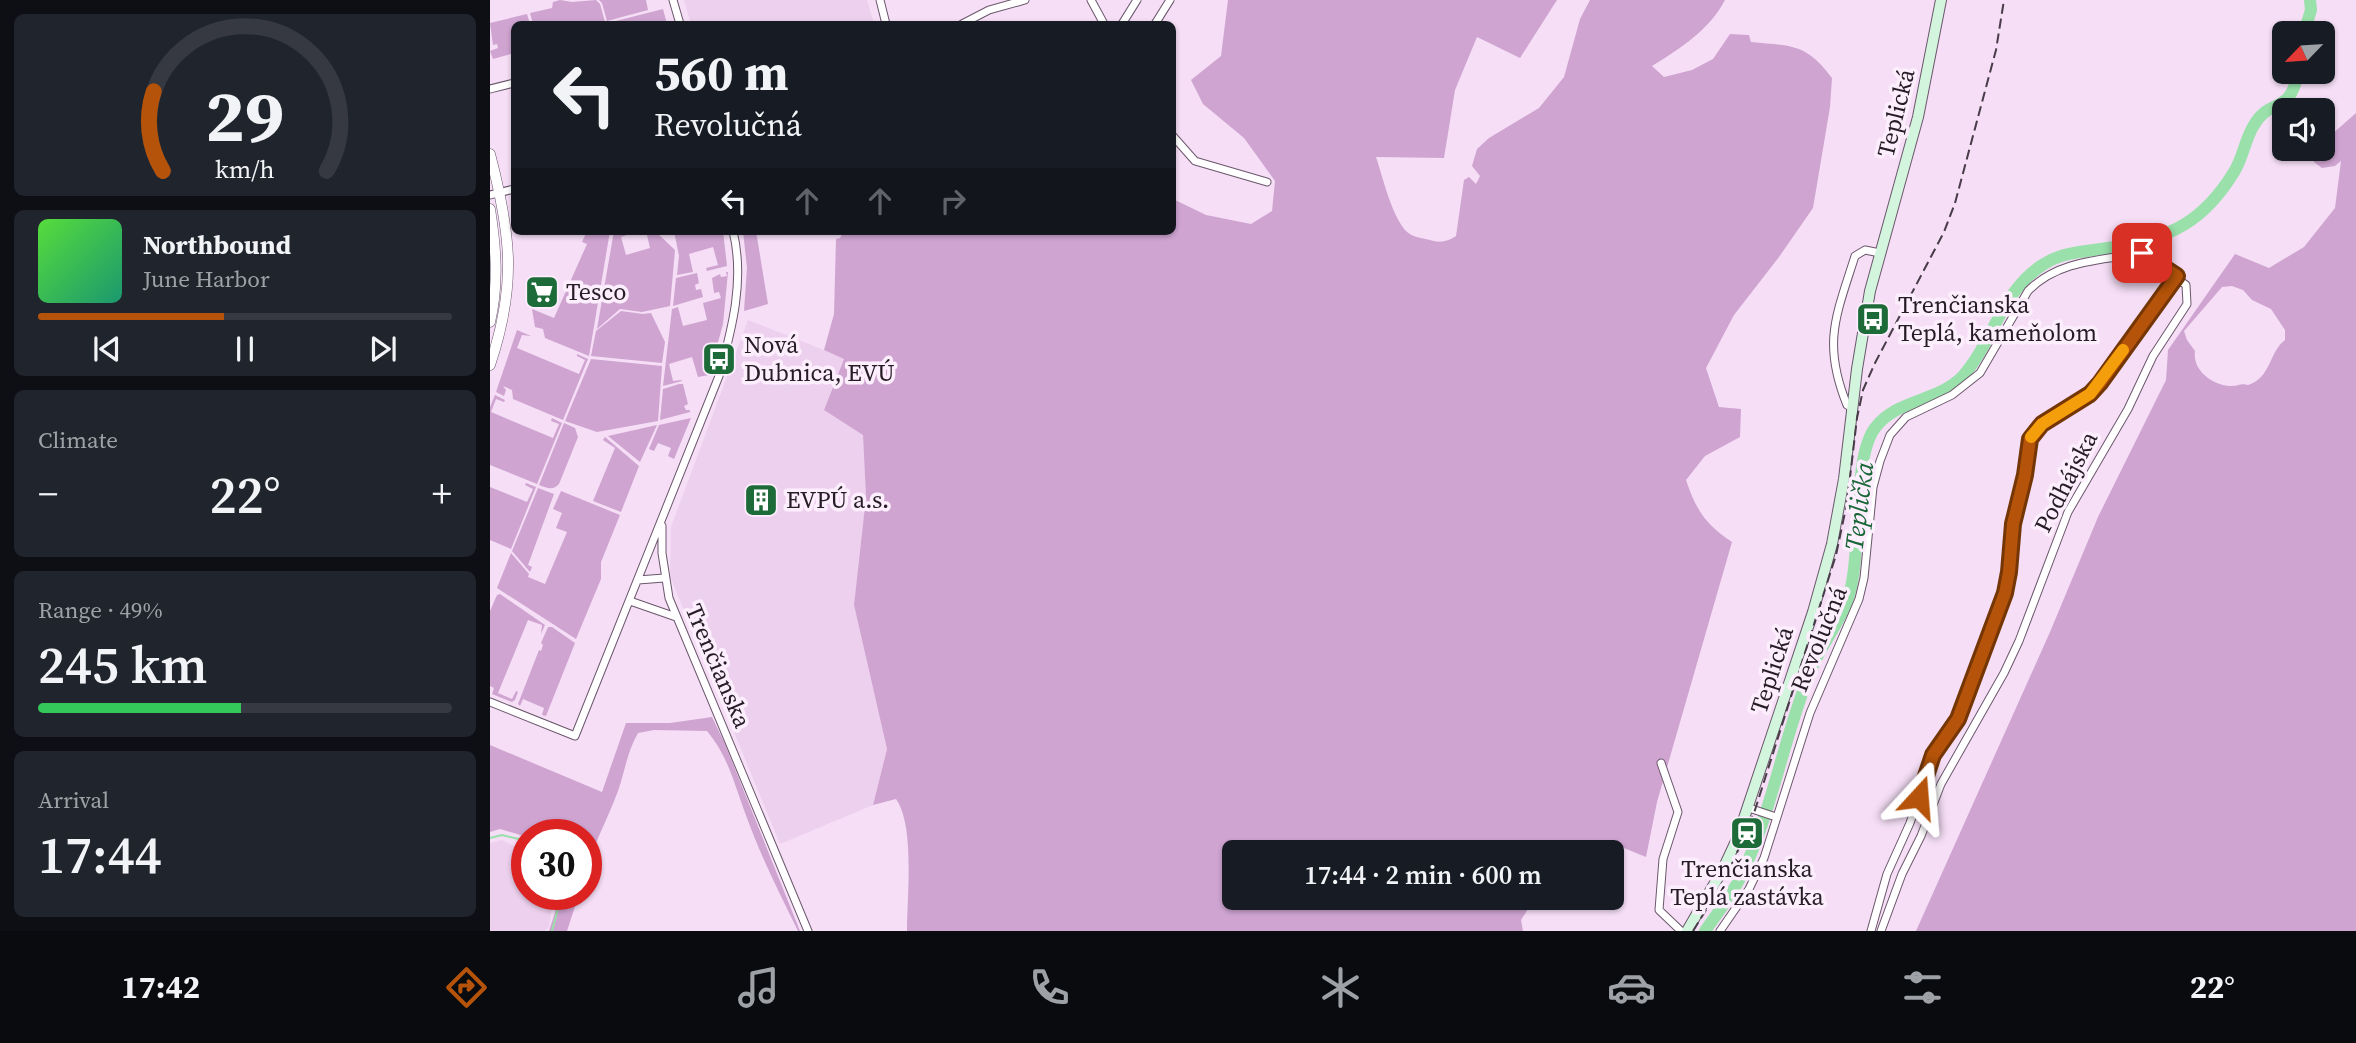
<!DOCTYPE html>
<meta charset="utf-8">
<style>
body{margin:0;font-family:"Source Serif 4",serif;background:#20242c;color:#f1f3f6;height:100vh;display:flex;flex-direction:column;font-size:26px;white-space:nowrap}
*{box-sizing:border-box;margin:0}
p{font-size:23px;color:#9ea1a6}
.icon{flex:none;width:38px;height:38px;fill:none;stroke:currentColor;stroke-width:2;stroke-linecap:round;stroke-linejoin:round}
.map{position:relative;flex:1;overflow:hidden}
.panel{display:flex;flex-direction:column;gap:14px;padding:14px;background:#0d0f14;width:490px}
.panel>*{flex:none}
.hud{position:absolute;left:21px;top:21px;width:665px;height:214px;border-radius:10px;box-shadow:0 2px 5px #0004;background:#171b24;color:#f1f3f6;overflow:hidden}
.needle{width:46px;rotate:245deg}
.controls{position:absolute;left:1782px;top:21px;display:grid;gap:14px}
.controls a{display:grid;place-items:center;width:63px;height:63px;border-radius:10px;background:#171b24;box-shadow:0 2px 5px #0004;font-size:35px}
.speed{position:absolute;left:21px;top:819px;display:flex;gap:14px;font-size:35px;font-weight:700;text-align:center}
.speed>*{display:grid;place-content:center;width:91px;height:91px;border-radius:50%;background:#171b24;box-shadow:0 2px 5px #0004;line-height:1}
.speed .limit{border:10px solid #d22;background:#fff;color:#111}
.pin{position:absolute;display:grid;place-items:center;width:60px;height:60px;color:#fff;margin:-30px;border-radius:14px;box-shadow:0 4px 10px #0006}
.me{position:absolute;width:77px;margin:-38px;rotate:19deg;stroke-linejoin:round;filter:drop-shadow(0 0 5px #0008)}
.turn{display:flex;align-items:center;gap:24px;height:147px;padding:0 28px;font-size:32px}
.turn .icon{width:91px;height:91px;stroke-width:2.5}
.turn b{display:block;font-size:49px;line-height:60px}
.lanes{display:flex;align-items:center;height:66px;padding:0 28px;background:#0003;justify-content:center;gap:35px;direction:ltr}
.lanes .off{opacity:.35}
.big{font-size:52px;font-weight:600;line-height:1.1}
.panel .tile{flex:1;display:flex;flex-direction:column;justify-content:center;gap:10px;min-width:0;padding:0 24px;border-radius:10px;background:#20242c}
.panel .dial{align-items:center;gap:0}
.dial svg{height:182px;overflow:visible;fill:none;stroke:#363941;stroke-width:7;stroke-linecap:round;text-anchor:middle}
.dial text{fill:#f1f3f6;stroke:none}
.song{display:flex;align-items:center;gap:21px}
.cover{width:84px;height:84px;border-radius:10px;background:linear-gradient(135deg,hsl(110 70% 55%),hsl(160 70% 35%))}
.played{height:7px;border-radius:4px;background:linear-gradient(90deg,#b45309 45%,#363941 45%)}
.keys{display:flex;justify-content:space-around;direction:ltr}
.heat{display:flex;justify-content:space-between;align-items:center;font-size:38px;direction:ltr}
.charge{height:10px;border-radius:5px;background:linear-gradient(90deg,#34c759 49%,#363941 0)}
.trip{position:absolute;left:732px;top:840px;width:402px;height:70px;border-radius:10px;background:#171b24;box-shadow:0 2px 5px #0004;font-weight:600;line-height:70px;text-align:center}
.tab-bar{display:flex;height:112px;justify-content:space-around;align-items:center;background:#090b0e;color:#9ea1a6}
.tab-bar .icon{width:49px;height:49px}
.tab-bar .on{color:#b45309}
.tab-bar b{font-size:32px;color:#f1f3f6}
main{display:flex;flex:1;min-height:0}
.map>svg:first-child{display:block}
</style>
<main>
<section class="panel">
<div class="tile dial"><svg viewBox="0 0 100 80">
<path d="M14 69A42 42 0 1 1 86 69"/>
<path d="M14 69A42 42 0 0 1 10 34" stroke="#b45309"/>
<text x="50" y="56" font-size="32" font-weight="700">29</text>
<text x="50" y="72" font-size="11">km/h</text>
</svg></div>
<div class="tile">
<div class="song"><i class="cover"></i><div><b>Northbound</b><p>June Harbor</p></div></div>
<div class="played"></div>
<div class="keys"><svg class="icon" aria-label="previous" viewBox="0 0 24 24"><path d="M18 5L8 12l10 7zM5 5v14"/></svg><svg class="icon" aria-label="pause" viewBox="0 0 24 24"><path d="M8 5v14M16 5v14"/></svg><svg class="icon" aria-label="next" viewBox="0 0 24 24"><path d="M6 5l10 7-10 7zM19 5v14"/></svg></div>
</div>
<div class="tile"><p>Climate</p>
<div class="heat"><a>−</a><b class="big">22°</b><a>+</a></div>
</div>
<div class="tile"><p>Range · 49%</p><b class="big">245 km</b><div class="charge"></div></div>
<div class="tile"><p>Arrival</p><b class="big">17:44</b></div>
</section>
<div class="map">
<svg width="1866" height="931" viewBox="0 0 1866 931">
<rect width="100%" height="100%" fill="#f5def6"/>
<path fill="#edd0ee" d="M194,0H377L384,24H201Z
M258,320L354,358L334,410L373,434L376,497L364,605L397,749L383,805L290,844L180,576L181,527Z
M12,840L37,853V894H64L59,927L55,931H0V843Z"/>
<path fill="#cfa4d1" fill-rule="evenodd" d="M70,0L82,2L106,0L110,4L115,22L109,24H43L40,13L62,8L63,2Z
M109,0H156L158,10L117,21L112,3Z
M738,0H1067L1030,58L987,37L965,90L954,158L886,157C893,178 901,213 915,230C921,237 931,238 940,240C950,243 957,242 966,236L974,180L979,177L986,184L990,176L982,166L987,149L999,138L1049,108L1074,77L1090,19L1100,0H1235C1220,29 1190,49 1162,66L1174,77L1202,70L1223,59L1240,34L1259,35L1261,42C1302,46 1316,43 1342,78L1340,107L1323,208L1289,257L1244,315L1216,368L1229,407L1251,409L1250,437L1215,456L1196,480C1206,510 1216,525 1242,542L1167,802L1156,857L1119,842L1095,852H744V898H1045L1031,920L1033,931H417C417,897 425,826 406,799L383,805L397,749L364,605L376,497L373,435L334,410L354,359L334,350L344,314L346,239L350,238L354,231H682L683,199L716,215L761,224L782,211L785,181L754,138L713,104L701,80L731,56Z
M173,9L177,24H118V23Z
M37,14L40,24H24V53L3,59L0,51L8,48L7,44L3,45L0,23Z
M1866,113V931H1426L1560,632L1608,517L1676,380L1678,350L1745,254L1779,268L1814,247L1845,208L1851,161L1845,166L1832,168L1824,162L1822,154L1827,149H1832V143ZM1742,286L1753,290L1762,300L1781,309L1795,330V340C1779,352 1781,378 1758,385C1751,383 1749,386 1742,386C1724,386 1702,371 1705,351L1697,340L1694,331L1732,287Z
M97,231H120L99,356L55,338L53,329L45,327L42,309L64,318L97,244L92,242Z
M124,231H143V233L131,237L136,255L160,248L156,231H165L185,250L180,306L152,312L130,309L107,329Z
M184,231H233L237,266L217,271L216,268L228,265L223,247L199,254L203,272L187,275L189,256Z
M253,231H266L278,304L254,311L257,268Z
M236,272H238L233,324L219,375L208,377L202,357L179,364L183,381L191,380L192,381L173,386L182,309L188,307L193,326L217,320L213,303L231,298L229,292L224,293L222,278L230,274L231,277L237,276Z
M207,273L209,283L205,285L206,290L211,289L213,297L183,306L186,278Z
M131,311L153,314L161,313L175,342L172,363L101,356L106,331Z
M27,330L41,336L32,335L27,348L89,374L95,360L87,356V354L98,359L73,420L23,399L22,390L13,386L16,390L14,396L6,392Z
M101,359L172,366L168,421L107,432L75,421Z
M189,384H193L198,404L194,406L196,410H200V412L170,420L173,389Z
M5,395L15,400L14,402L6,399L1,412L63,438L69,424L61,421L62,418L72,423L47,484L0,465V407Z
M201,418L184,459L178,456L181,448L168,443L164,451L159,449L169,425Z
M74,423L85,428L88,437L69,484C63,491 57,488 49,485Z
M167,425L150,462L118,436Z
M115,437L149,466L131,512L103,501L125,448L113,440Z
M36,483L46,487L21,549L0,540V487L37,502L43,489L35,485Z
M48,488L64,494L38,565L42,567L40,572L22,551Z
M71,491L130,515L111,562V579L86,639L7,588L21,553L39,574L38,577L55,584L77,532L66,528L72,513L63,509Z
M10,594L55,625L51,634L52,625L38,620L8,693L22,699L26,691L28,692L25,700L22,702L2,694L4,688L0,686V611L7,595Z
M58,627H62L85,643L56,716L52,715L54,708L33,699L30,706L28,704L49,650L51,651L53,645L51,643Z
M222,717L235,744L310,931H308C290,894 271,857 257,818C245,787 239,757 217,731L164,730L148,733C137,752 135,771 128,791C118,818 105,842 96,869V835H37V837L10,829L0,832V745L112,792L136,723H180Z
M71,894H89L77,931H59Z"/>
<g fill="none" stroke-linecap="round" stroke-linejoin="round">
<path stroke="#99e0aa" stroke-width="2" d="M0,838L12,835L37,841
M62,931L72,894"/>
<path stroke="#99e0aa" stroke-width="12" d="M1814,33L1821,10L1820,0
M1215,931C1227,913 1243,894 1252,874C1282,812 1294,735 1321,670C1331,644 1351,622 1359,595C1372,553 1362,458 1385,428C1406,399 1448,402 1472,377C1503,343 1512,289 1554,264C1574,251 1602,251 1625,247C1681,238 1714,221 1744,172C1753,158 1755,139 1764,125C1779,98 1801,115 1808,72"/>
<g stroke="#6b576c" stroke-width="9">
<path id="minor" d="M183,0L190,24
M390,0L396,24
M601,0L614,24
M472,24L499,10L535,0
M632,24L647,0
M665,24L680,0
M0,89L24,83
M682,135L705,161L777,182
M0,195L24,189
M1362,408L1357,405C1332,343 1346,316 1365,256L1375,250L1390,253
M172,526V553L179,598L318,931
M148,580L174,578
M140,601L186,617
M0,702L85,736L229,376C242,329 255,280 243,231
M1171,763L1188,812L1173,859L1169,910L1191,931
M1259,808L1286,817
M1230,931L1259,889L1274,858L1320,713L1369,599L1374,578L1383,487L1390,461L1400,435L1416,417L1462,395L1490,373L1538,291C1568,260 1612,260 1652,253L1696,285L1697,304L1663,356L1638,409L1578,512L1529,641L1514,673L1451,784L1431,836L1412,874L1391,931
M1381,931L1397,874L1420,823L1443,755L1468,719L1508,614L1519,572L1523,524L1535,475L1540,439L1552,424L1600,394L1610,383L1687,277"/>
</g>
<g stroke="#6b576c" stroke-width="11">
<path id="tertiary" d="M0,154C21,234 27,285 0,365
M0,209C6,247 9,284 0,322"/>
</g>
<g stroke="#6b576c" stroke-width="12">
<path id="secondary" d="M1197,931L1233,869L1247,839L1323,612L1342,544L1354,479L1367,369L1380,291L1428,117L1451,0"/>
</g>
<use href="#minor" stroke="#fff" stroke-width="7"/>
<use href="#tertiary" stroke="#fff" stroke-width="10"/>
<use href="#secondary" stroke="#d3f5dd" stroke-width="10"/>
<path stroke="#473c47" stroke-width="2" stroke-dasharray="10 5" stroke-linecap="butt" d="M1203,931L1238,874L1265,810L1346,555L1357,503L1367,418L1373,390L1385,363L1454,232L1465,203L1506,50L1514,0"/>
</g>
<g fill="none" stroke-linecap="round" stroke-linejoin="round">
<g stroke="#753606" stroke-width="18">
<path id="route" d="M1429,797L1443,755L1468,719L1515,593L1519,572L1523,524L1535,475L1540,439L1552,424L1600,394L1610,383L1687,276L1652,253"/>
</g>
<use href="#route" stroke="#b45309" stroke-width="12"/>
<path stroke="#f59e0b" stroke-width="12" d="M1541,437L1552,424L1600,394L1633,350"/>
</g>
<defs>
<g id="supermarket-square" transform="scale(1.75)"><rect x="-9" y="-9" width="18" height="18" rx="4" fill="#1e6b3a" stroke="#fdeefd"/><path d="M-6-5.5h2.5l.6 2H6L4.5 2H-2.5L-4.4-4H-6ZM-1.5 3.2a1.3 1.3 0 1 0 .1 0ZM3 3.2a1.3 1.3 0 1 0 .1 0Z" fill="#fff"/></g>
<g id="bus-square" transform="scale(1.75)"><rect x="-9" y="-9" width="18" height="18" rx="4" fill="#1e6b3a" stroke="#fdeefd"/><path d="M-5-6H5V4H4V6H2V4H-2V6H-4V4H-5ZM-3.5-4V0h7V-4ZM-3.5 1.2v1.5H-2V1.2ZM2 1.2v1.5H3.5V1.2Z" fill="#fff"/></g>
<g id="building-square" transform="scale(1.75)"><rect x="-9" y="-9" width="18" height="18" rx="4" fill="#1e6b3a" stroke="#fdeefd"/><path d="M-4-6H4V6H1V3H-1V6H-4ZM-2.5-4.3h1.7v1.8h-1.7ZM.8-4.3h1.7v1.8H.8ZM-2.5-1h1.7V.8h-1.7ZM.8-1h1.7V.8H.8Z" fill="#fff"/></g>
<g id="station-square" transform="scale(1.75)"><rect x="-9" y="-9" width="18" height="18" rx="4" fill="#1e6b3a" stroke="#fdeefd"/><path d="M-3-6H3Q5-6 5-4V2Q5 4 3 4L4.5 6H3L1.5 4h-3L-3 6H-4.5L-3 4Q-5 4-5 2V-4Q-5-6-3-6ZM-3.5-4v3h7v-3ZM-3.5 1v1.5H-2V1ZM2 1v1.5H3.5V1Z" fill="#fff"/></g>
</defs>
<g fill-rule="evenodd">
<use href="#supermarket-square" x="52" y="292"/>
<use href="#bus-square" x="1383" y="319"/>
<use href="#bus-square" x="229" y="359"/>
<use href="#building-square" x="271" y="500"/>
<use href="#station-square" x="1257" y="833"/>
</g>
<g text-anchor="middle" stroke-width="7" stroke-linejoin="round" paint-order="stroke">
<g font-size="24" fill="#251c25" stroke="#fdeefd">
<text transform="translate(1406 113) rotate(-76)" y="8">Teplická</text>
<text transform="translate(1576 482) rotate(-63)" y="8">Podhájska</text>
<text transform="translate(1329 639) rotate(-68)" y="8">Revolučná</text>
<text transform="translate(228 666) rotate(67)" y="8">Trenčianska</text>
<text transform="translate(1282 670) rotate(-72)" y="8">Teplická</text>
</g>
<g font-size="24" fill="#251c25" stroke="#fdeefd" text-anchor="start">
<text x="76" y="300">Tesco</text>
<text x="1408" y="313">Trenčianska<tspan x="1408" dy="28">Teplá, kameňolom</tspan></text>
<text x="254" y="353">Nová<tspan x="254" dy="28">Dubnica, EVÚ</tspan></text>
<text x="296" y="508">EVPÚ a.s.</text>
<text x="1257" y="877" text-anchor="middle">Trenčianska<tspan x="1257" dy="28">Teplá zastávka</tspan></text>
</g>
<g font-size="26" font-style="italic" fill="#186535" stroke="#fdeefd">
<text transform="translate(1369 506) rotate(-83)" y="9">Teplička</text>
</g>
</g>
</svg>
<div class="controls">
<a><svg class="needle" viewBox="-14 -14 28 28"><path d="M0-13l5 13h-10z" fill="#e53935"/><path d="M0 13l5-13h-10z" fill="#9ea1a6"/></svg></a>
<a><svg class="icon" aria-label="sound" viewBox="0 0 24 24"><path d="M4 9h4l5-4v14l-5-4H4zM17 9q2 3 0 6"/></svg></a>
</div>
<div class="speed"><div class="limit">30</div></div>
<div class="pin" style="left:1652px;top:253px;background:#d93025"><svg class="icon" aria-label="arrive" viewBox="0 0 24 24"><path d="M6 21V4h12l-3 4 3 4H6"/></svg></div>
<svg class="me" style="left:1429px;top:797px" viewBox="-20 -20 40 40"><path d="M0-17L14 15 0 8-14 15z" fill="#b45309" stroke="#fff" stroke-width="4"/></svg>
<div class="trip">17:44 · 2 min · 600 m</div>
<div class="hud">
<div class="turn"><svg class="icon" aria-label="left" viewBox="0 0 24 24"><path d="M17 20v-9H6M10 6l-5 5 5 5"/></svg><div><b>560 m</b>Revolučná</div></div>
<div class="lanes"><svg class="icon" aria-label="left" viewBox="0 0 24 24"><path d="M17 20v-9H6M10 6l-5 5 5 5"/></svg><svg class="icon off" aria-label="ahead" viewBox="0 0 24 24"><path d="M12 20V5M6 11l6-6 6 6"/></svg><svg class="icon off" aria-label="ahead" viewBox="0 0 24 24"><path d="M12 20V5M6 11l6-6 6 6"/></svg><svg class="icon off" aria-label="right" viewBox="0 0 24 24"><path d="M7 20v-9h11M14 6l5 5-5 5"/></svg></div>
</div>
</div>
</main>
<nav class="tab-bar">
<b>17:42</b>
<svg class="icon on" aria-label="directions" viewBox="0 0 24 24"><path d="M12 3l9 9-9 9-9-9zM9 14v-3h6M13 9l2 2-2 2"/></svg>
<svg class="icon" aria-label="music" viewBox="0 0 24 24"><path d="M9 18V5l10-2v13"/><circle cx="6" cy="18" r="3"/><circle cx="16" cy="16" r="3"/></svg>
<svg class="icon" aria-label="phone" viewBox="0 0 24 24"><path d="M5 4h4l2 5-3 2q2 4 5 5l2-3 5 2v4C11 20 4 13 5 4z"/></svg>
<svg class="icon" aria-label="climate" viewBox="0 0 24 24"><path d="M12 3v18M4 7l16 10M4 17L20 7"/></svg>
<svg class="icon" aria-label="car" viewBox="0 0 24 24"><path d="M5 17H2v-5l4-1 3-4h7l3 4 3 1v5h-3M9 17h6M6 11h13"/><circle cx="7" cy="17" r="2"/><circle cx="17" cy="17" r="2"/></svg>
<svg class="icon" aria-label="filters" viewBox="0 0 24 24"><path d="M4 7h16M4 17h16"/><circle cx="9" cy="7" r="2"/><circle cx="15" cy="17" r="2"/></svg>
<b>22°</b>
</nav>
